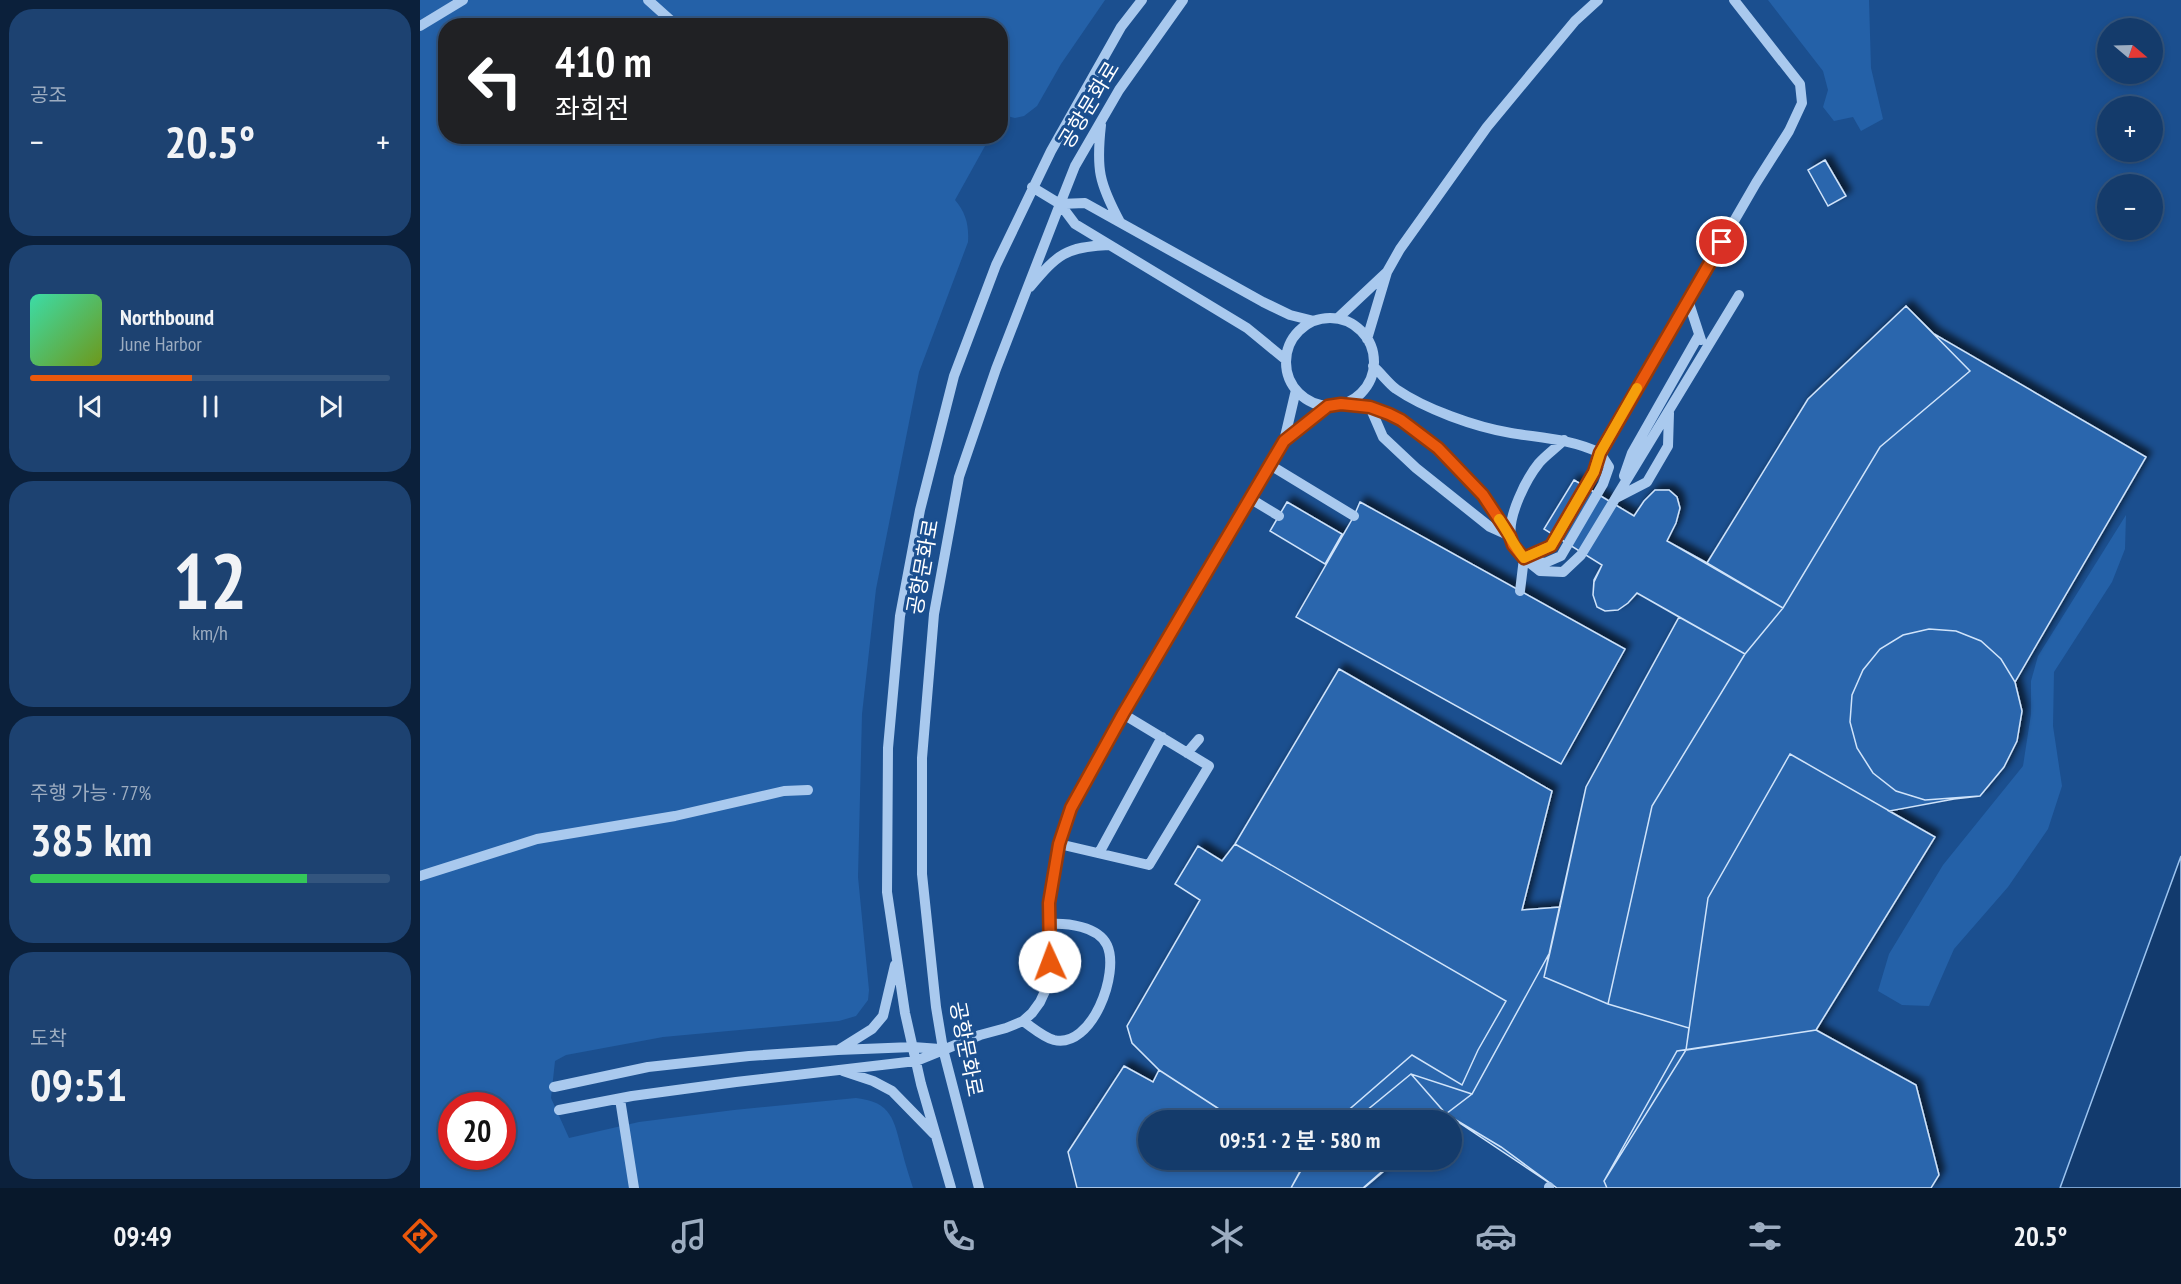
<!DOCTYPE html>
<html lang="ko">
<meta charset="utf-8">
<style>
body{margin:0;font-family:"PT Sans Narrow","Noto Sans KR",sans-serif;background:#1d4271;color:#f1f3f6;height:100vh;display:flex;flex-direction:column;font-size:22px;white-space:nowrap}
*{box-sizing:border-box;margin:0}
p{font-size:20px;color:#9dadc1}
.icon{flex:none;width:33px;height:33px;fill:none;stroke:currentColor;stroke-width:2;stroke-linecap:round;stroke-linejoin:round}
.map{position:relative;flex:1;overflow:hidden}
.panel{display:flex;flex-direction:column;gap:9px;padding:9px;background:#0b203b;width:420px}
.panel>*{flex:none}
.banner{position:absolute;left:18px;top:18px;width:570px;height:126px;border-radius:24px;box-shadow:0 3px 9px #0003,0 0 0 2px #33557e;background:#202124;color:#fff;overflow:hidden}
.needle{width:39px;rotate:109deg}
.buttons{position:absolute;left:1677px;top:18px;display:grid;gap:12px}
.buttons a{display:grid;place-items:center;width:66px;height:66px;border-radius:50%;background:#143b6b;box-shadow:0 3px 9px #0003,0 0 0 2px #33557e;font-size:30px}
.speed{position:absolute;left:18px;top:1092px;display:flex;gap:12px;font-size:30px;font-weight:700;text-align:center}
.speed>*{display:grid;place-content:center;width:78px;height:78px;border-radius:50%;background:#143b6b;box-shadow:0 3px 9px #0003,0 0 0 2px #33557e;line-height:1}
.speed .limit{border:9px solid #d22;background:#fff;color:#111}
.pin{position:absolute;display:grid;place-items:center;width:51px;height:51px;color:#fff;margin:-26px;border:3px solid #fff;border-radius:50%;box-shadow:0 2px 6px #0007}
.me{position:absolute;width:66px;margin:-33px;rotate:358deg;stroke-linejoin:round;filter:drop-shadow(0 0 4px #0008)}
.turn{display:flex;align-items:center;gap:21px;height:126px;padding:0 18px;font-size:27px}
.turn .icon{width:78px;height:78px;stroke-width:2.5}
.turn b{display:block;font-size:42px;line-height:51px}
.big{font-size:45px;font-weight:600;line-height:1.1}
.panel .card{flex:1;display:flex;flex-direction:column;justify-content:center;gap:9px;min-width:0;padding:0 21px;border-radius:24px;background:#1d4271}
.panel .dial{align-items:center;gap:0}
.dial b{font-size:78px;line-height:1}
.song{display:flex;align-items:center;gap:18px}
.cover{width:72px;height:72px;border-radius:9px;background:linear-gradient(135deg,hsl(160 70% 55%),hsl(80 70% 35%))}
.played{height:6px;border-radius:3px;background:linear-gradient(90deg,#ea580c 45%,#33557e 45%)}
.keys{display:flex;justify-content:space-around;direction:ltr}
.heat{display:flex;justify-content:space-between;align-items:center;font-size:33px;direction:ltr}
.charge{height:9px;border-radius:4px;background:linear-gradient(90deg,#34c759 77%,#33557e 0)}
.trip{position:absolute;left:718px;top:1110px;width:324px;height:60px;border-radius:30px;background:#143b6b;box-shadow:0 3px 9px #0003,0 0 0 2px #33557e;font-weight:600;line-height:60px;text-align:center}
.tabs{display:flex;height:96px;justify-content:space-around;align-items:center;background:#08182b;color:#9dadc1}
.tabs .icon{width:42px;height:42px}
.tabs .current{color:#ea580c}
.tabs b{font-size:27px;color:#f1f3f6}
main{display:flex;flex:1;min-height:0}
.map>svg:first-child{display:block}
</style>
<main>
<section class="panel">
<div class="card"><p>공조</p>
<div class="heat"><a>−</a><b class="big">20.5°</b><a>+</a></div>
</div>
<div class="card">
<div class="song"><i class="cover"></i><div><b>Northbound</b><p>June Harbor</p></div></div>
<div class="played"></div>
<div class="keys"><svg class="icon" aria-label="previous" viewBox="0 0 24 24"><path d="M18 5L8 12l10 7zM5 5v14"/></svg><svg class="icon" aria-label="pause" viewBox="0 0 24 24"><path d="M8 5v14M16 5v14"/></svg><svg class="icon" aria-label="next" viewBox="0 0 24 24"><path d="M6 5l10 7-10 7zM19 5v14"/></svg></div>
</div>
<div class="card dial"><b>12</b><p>km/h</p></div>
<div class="card"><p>주행 가능 · 77%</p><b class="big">385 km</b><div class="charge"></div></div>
<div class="card"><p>도착</p><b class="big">09:51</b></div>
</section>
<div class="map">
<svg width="1761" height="1188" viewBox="0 0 1761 1188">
<defs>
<filter id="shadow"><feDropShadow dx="5.5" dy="-5.5" stdDeviation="3" flood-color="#0009"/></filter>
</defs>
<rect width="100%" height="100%" fill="#1b4f8f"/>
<path fill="#2461a8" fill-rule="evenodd" d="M0,0H685L641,64L617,106L604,116L595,118L583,115L581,118L580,26H26V136L570,137L535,200C546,213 549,225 548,242L499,372L456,589L442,714L438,877L449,990L448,1000L436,1016L419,1021L243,1037L146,1055L135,1061L131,1098L149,1138L219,1122L314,1110L436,1098C472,1102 474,1120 482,1151C485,1163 489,1176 493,1188H0ZM32,1106H82V1156H32Z
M1348,0H1449L1451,68L1463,119L1441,131L1433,117L1414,121L1403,107L1408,90L1403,71Z
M1706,515L1705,549L1692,582L1634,672L1633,726L1642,786L1628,829L1588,887L1534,949L1509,1006L1482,1005L1458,991L1469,954L1523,865L1603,766L1611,714V681L1618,656Z"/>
<path fill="#123a6d" stroke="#9cc4f0" stroke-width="1.5" d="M1761,856V1188H1640L1652,1155Z"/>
<path fill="#2a66ad" stroke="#cfe3fa" stroke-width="1.5" filter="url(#shadow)" d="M1405,160L1426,196L1408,206L1388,170Z
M1486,306L1514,334L1726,457L1595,682L1602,711L1597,741L1584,767L1560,796L1534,799L1469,811L1515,837L1396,1030L1496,1085L1519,1175L1511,1188H1137L1029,1116L1023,1120H729V1160H977L944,1188H657L648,1152L704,1066L733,1082L739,1070L712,1043L707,1026L780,900L755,884L778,846L802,861L815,844L919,669L1132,791L1102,910L1140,907L1166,787L1259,617L1217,593L1208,603L1198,610L1185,611L1177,607L1173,595L1174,582L1182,565L1124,529L1154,480L1214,516L1224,501L1235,490H1249L1257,497L1260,508L1256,523L1247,541L1287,563L1388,399Z
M1486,306L1550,371L1460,447L1363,608L1287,563L1388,399Z
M1154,480L1214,516L1224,501L1235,490H1249L1257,497L1260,508L1256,523L1247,541L1363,608L1325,654L1217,593L1208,603L1198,610L1185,611L1177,607L1173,595L1174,580L1182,565L1124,529Z
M867,502L922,534L905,564L850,531Z
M940,502L1205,649L1141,764L876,617L934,516Z
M1259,617L1325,654L1232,806L1188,1004L1124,977L1166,787Z
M1509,629L1536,631L1561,641L1581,659L1595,682L1602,711L1597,741L1584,767L1560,796L1505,800L1476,791L1453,773L1437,748L1430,722L1432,695L1443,670L1460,649L1483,635Z
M919,669L1132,791L1102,910L1140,907L1130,952L1052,1094L991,1074L935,1120H917L992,1055L1042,1085L1058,1050L1086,1001L815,844Z
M1370,754L1515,837L1396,1030L1266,1050L1288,898Z
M815,844L1086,1001L1058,1050L1042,1085L992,1055L917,1120H816L739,1070L712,1043L707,1026L780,900L755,884L778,846L802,861Z
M1130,952L1124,977L1188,1004L1269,1028L1266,1050L1184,1181L1187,1188H1137L1081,1147L1026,1114L1052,1094Z
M1396,1030L1496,1085L1519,1175L1511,1188H1187L1184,1181L1257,1051Z
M704,1066L733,1082L739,1070L816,1120H729V1160H887L871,1188H657L648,1152Z
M991,1074L1026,1114L1018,1120H935Z
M886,1160H975L943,1188H871Z"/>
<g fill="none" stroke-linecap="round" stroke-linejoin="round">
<path stroke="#a9c9ee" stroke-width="10" d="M228,0L257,26
M0,26L43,0
M681,125C676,169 679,183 700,222
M612,187L640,204L655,224L827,328L866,360
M640,204L665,203L843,302L870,315L894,321
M610,287C638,254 645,247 689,245
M1268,300L1281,340
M918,318L967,272
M866 362a44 44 0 1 1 88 0a44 44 0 1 1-88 0Z
M947,339L967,272L980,249L1067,127L1155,21L1178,0
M953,366C961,373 968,383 976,389C1005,409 1055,427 1091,433C1121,438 1151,439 1180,453L1174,472L1131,546L1104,558C1099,552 1092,546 1091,538C1087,517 1106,479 1119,463C1126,455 1136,448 1144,440
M922,404L956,408L981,420L1018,448L1063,495L1090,536
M950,407L963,437L996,468L1070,527L1090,536
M864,441L908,406
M850,465L934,516
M1204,476L1212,453L1279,335
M1196,498L1227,482L1248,446L1249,413
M831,499L859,516
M1104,558L1125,563L1141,556L1183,484L1189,467L1180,453L1336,183L1369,131L1382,103L1380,84L1314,0
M1106,560L1120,571L1143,572L1161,555L1319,295
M1100,591L1104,558
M767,753L779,739
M639,844L729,865L789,766L703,714
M679,853L742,737
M0,876L117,839L255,816L364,791L388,790
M603,1021C612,1027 623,1037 634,1040C672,1049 700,973 687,945C678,926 647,923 629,924
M420,1049L452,1029L463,1016L475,965
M423,1071L453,1081L472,1091L514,1134
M134,1087L228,1067L329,1056L418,1050L493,1047L520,1049
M200,1099L214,1188
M139,1110L212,1096L316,1082L496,1061L560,1035L586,1028L603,1021L612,1013L620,1002L626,989L629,976V903L639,844L651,808L703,714L864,441L876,390
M531,1188L501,1084L485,1013L467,892L468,748L480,616L500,510L534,376L576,265L631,151L701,27L722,0
M559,1188L523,1049L516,1007L502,874V758L514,614L539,477L576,369L640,204L655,166L699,90L763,0
M1129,1188V1187"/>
</g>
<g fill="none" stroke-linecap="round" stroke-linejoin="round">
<g stroke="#983908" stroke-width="15">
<path id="route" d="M630,962L629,903L639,844L651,808L703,714L864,441L908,406L921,404L950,407L969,414L981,420L1018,448L1063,495L1090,536L1093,545L1104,558L1131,546L1174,472L1180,453L1302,242"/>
</g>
<use href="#route" stroke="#ea580c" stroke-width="10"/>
<path stroke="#f59e0b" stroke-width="10" d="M1079,519C1088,532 1094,546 1104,558L1131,546L1174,472L1180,453L1217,388"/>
</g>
<g text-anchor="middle" stroke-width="6" stroke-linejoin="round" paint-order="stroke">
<g font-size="21" fill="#fff" stroke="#1b4f8f">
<text transform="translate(669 105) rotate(-59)" y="7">공항문화로</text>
<text transform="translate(503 567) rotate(-80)" y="7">공항문화로</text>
<text transform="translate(546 1049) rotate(79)" y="7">공항문화로</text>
</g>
</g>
</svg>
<div class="buttons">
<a><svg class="needle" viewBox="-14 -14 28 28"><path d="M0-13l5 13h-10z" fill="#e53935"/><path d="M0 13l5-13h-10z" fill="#9dadc1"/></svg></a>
<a>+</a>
<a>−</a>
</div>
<div class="speed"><div class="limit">20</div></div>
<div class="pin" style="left:1302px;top:242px;background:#d93025"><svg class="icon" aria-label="arrive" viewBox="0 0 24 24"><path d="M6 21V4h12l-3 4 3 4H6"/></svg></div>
<svg class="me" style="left:630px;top:962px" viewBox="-20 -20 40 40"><circle r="19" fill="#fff"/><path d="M0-13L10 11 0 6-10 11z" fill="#ea580c"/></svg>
<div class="trip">09:51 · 2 분 · 580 m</div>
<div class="banner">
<div class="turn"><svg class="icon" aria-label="left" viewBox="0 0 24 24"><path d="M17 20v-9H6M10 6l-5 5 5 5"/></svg><div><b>410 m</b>좌회전</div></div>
</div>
</div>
</main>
<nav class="tabs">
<b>09:49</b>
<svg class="icon current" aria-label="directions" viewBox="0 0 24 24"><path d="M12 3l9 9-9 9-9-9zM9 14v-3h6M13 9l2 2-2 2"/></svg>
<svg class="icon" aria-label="music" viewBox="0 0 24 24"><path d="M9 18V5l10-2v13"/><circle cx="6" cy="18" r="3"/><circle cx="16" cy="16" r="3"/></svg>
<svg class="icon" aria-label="phone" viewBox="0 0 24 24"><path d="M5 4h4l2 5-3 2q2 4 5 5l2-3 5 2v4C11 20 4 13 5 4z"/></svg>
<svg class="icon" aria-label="climate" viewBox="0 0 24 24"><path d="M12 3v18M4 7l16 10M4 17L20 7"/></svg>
<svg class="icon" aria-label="car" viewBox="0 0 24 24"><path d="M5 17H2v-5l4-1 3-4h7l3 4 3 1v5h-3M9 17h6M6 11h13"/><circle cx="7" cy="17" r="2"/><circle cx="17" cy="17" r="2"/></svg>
<svg class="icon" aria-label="filters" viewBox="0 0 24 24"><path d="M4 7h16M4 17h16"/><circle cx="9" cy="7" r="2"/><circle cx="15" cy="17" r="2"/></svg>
<b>20.5°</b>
</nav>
